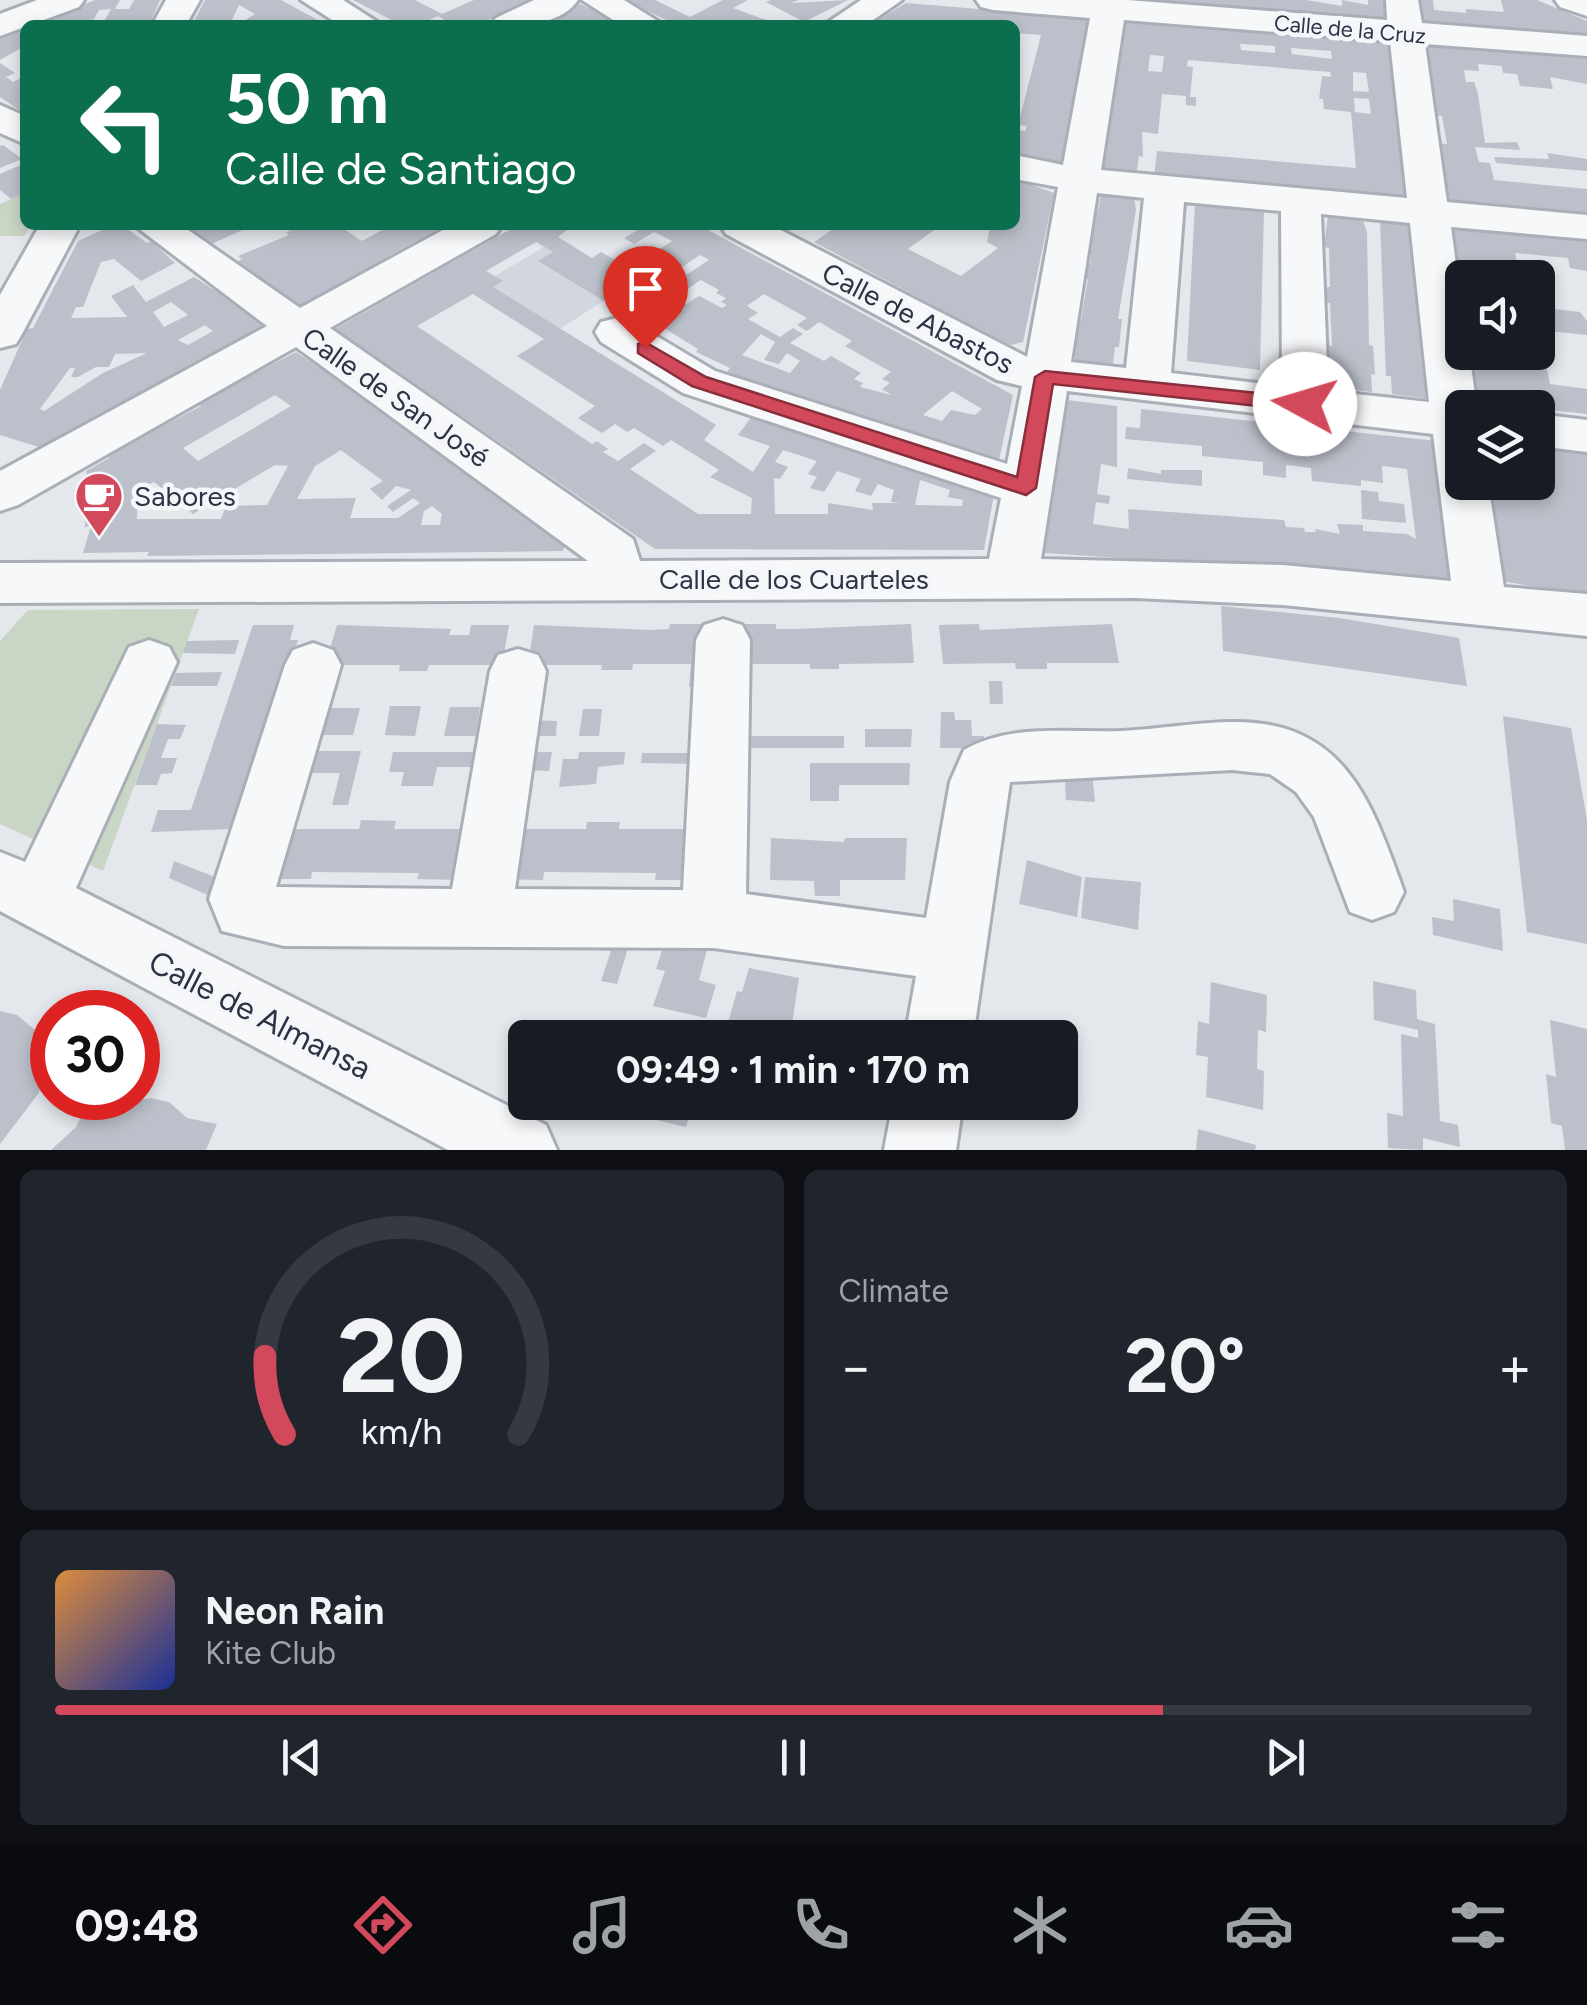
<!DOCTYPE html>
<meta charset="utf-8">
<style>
body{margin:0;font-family:Figtree,sans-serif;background:#20242c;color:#f1f3f6;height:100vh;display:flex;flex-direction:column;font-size:38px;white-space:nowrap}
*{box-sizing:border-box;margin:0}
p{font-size:32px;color:#9ea1a6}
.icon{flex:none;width:55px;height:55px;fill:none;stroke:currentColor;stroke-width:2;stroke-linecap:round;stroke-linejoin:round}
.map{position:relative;height:1150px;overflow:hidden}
.details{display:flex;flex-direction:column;gap:20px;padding:20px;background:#0d0f14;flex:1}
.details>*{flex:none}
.guide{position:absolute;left:20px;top:20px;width:1000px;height:210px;border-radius:15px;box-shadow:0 5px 15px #0003;background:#0b6e4f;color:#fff;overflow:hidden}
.controls{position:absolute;left:1445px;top:260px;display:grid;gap:20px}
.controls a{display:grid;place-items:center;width:110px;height:110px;border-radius:15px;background:#171b24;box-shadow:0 5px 15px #0003;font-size:50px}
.speed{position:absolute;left:30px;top:990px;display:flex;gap:20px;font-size:50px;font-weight:700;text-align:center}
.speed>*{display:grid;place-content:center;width:130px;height:130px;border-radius:50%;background:#171b24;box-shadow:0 5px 15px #0003;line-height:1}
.speed .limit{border:15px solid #d22;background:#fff;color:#111}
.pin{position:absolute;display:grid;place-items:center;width:85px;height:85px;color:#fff;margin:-102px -42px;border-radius:50% 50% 50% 0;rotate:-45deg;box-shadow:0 0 10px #0007}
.pin .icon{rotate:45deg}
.me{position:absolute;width:110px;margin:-55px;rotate:276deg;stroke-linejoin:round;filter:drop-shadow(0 0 8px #0008)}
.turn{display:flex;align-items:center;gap:35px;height:210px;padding:0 40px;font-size:45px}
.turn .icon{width:130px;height:130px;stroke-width:2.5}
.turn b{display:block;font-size:70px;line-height:85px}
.big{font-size:75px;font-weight:700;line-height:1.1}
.details .widget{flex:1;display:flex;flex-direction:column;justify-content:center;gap:15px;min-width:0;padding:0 35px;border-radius:15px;background:#20242c}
.details .dial{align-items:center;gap:0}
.dial svg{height:260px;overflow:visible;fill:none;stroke:#363941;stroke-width:7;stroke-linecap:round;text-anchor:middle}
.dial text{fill:#f1f3f6;stroke:none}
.song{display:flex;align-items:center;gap:30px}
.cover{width:120px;height:120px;border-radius:15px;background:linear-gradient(135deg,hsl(30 70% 55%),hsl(230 70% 35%))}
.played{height:10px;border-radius:5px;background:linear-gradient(90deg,#d1495b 75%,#363941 75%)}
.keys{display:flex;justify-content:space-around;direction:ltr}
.heat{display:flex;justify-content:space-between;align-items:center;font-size:55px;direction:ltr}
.details .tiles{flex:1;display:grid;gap:20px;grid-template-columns:1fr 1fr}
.widget:last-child{grid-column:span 2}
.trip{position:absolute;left:508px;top:1020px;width:570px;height:100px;border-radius:15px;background:#171b24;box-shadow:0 5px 15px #0003;font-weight:700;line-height:100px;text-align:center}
.dock{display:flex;height:160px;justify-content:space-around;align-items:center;background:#090b0e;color:#9ea1a6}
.dock .icon{width:70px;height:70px}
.dock .selected{color:#d1495b}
.dock b{font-size:45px;color:#f1f3f6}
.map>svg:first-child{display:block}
</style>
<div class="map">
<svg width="1587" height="1150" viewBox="0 0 1587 1150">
<rect width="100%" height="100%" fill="#e4e7ec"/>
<path fill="#d2d6de" d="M544,247L619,291L544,339L437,271L463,257L495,276Z"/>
<path fill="#c9d6c5" d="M25,193V225H31L24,236H0V204Z
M199,609L103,871L0,824V641L28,610Z"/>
<path fill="#bbc0ca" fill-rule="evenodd" d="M95,0H120L115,9H129L134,0H160L149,25H102L111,9L99,10L94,19L79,25H31Z
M205,0H281L327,25H243L240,23L255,14L239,5L230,24L192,25Z
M353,0H415L442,14L474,0H532L478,25H437L446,21L438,16L427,21L434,25H401Z
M624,0H655L690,17L723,0H748L733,8L780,25L675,24Z
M771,0H799L791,3L848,0L804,22L766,2Z
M1134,0H1306L1342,6V0L1368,5V0H1389L1392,23Z
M1417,0H1433L1434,10L1466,13V9L1504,12L1501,0H1537L1587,21V38L1421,25Z
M578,3L625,25L573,21L531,25Z
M906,3L1089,18L1061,161L1046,165L1015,154V130L1025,131L1027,126L1018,125L1041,35L1015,33V25H869Z
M1125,21L1392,42L1411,201L1154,177L1157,151L1356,168L1351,112L1324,109L1323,99H1319L1322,76L1331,77L1330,72L1188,60L1187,66L1193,67L1190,97H1196V106L1186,105V96L1162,94L1158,134L1142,132L1143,157L1139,156L1136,176L1103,173L1105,157L1101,156L1103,142H1107ZM1240,44L1275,46V53L1241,50ZM1291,48L1331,51L1332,59L1292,54ZM1150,55L1164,56L1162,72L1148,71ZM1353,72L1366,73L1369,92L1353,91ZM1354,98L1369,99L1371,114L1355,112Z
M25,27V46L0,60V37Z
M1421,45L1587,58V84L1550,77L1553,89L1520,86L1517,74L1503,73L1502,66L1478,64L1479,71L1464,70L1466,82H1474L1478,94L1485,143L1517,142L1520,150L1475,147L1479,162L1490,163L1494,180L1587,189V217L1443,204L1435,143L1447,144L1442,116L1432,115Z
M0,63L15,73L6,77L13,82L25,76V114L0,97Z
M3,145L22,159L0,168V146Z
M1547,153L1587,159V171L1496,163L1494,157L1549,159Z
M25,163V193L11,199L0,190V174Z
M1015,179L1054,193L1023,342L1011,345L985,333L814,242L839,225H941L908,249L961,276L998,248L987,242L990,227L1015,225Z
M1101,193L1134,197L1136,210L1118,319H1122L1119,347H1115L1113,364L1075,360L1076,320H1081L1088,279H1083L1086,263H1090L1094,210L1098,211Z
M1195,202L1264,208L1260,370L1187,361Z
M1328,215L1362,218L1367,232L1369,345L1373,346L1375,375L1371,374L1372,392L1333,387L1332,364H1327V346H1332L1330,303H1325V287H1330L1329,248L1324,247Z
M1380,220L1414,223L1432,399L1392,394L1391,376H1386Z
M113,225H122L147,243L151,241L175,263L141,281L114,259L101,262L83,307H76L71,318L127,317L111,296L133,285L146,302L194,277L267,324L211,359L208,357L42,448L0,435V390L27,329L33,328L78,241ZM171,302L188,315L164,327L153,312ZM205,325L213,331L188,345L178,340ZM147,353L103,373L44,411L40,409L70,368H75L71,377H78L96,367H109L115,354Z
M186,225H244L247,228L209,245Z
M308,225H338L362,241L386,228L381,225H445L387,257L390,259L294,308L270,291L276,288L232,264L242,259L238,256L289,235L286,232Z
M518,225H573L558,237L592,258L601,252L643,276L651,272L672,284L709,260L700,255L682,267L658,250L672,241L654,232L634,244L624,238L646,225H699L1013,395L998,465L724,377L730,368L696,352L698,349L612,296L604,301L538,261L553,252L536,242L486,271L503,281L493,287L716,425L704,440L753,472L770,446L738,435L756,411L995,489L984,550L655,549L335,329ZM701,280L719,290L716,293L726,298L721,302L727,305L722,308L699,296L683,306L672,299ZM473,294L544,339L517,356L595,406L578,418L602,433L615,424L627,432L634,428L663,446L671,440L719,470L710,477L752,498L751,514H698L630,469L656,451L644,443L618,461L603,452L608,449L597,441L592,444L417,326ZM764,294L807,318L797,325L807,331L819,322L852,341L845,346L891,372L882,379L890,383L882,389L892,395L860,387L863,383L854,379L861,373L831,356L824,361L790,343L803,334L793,328L780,337L748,319L758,313L747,306ZM761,334L775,342L764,360L779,364L787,353L800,361L790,373L742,355ZM952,391L982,409L975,415L951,410L942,421L923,415ZM783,450L817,461L808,474L817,477L810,488L824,492L837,471L861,479L855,491L871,496L878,484L894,490L891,502L901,503H872L873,510L828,503V514H775L774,478L780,479L788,467L775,462ZM920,480L950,490L948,497L963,500L962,506L915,505Z
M1448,226L1587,239V271L1570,268L1568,258L1515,253L1520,278H1462L1460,313Z
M1538,307L1580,312L1587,321V335L1538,330Z
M1539,332L1550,384L1587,389V414L1473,402L1466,352H1538Z
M296,352L326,372L330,370L341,377L336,380L385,409L381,412L446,458L450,455L464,465L460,468L565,542L563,551L147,556L149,552L83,553L91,526L85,527L86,494L92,492L86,471L109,458L106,456L201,406L198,403ZM275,395L291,406L198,461L183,448ZM341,450L383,481L370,489L382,500L396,486L411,490L387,506L393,512L413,498L420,503L398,518H350L356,498L297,499L315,466ZM275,465L288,466L267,505L226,506L221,519H137L138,489L154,482L193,514ZM432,506L442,514L440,525H421L424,511Z
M1066,400L1117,406V467L1101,464L1097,494L1110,496L1109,504L1096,502L1093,524L1129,529L1128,509L1284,520L1286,527L1304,528L1305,532H1316L1315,529L1340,534L1337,524L1363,525V531L1407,534L1416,539L1407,469L1382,466L1383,483L1361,480V486L1312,481L1311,468L1286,465V478L1263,475V462L1202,456V446L1125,439L1126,427L1140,428L1141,409L1437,441L1454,579L1412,581L1411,577L1044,553Z
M1538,448L1587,454V596L1496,580L1482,482H1538Z
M1128,468L1161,474V470H1202V486L1127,479Z
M1361,490L1378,492L1379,501L1404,504L1406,523L1362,519Z
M1221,606L1339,618L1459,638L1467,686L1223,651Z
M670,624H710L707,687H689L691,664H633L632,670H601L602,665H528L534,625L651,630L669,629Z
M737,624H776V629H795L911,624L914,663L839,664V669H810V664H735Z
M979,624L980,630L1112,624L1119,663H1047V669H1016L1015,663L943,664L939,625Z
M253,625H294L290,640H298L281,695H273L264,722L257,749H265L246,812H237L230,836L232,829L151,832L158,810H191Z
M337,625L451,629L449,635H469L471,625H509L502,665H429L427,671H399L400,665H325Z
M239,640L235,654L183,653L187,641Z
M222,672L217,686H171L176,673Z
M989,681H1002L1003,704H990Z
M390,706H421L415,736L385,735Z
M450,707H480L476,736H444Z
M328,708H360L353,735H322Z
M583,709H602L599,736H579Z
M941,712H954L955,720H971L972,736H984L985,748H940Z
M1503,716L1571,728L1587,820V944L1527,932Z
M520,720L557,721L556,736H517Z
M157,724L186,725L180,739H168L161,758H177L172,773L161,774L157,785H135Z
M865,729H912L911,747H865Z
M733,736H844V748H732Z
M299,751H361L348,805H332L340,773H293Z
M393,752H488L485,767H437L433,786H401L404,772H389Z
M516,752H552L549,771L513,770Z
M579,752H625L624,764L598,767L596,784L559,787L563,759H578Z
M642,753H703V764L641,763Z
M810,763H910L909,785H839V801H810Z
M1064,763H1091L1095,802L1066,800Z
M361,820L396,821L394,829H474L465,880L417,879L419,873L312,872L311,879H262L277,829H359Z
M587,822H620L619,829H699L696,880H655L656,873L544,872L543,880L497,879L505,829H586Z
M771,838L844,842L845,838H907L905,880H840V896H815L814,881L770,880Z
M1027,860L1082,877L1077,917L1019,904Z
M174,861L225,881L219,900L169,878Z
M1085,877L1141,882L1138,930L1081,918Z
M1453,899L1500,909L1503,951L1433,935L1432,917L1454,921Z
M605,934L632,935L617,984L601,981L611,951L602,950Z
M667,935L710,938L699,980L716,985L706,1018L653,1006L665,971L656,969Z
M749,968L799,978L790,1038H729L732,1027L727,1026L737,991L742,992Z
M1373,981L1416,990L1417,1019L1435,1024L1440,1121L1458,1125L1460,1147L1423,1138V1150L1388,1148L1387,1113L1403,1116L1401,1034L1418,1038V1030L1374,1020Z
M1211,982L1267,995L1266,1032L1258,1030L1257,1069L1264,1071L1263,1110L1206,1097L1208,1057L1196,1055L1198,1021L1209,1024Z
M0,1011L17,1015L34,1029L52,1033V1054L38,1094L0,1144Z
M1550,1020L1587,1029V1150H1565L1562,1126L1551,1123L1546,1074L1556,1077Z
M90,1098L124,1102L151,1098L169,1102L187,1118L217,1124L206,1150H51L76,1127Z
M693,1102L686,1127L627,1113L628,1107L613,1104Z
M711,1102H773L769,1118Z
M1198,1129L1256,1145L1255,1150H1196Z"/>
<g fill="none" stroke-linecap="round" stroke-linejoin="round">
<g stroke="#a9aeb7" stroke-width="6">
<path id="minor" d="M37,0H84L79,7L0,36V14Z
M166,0H200L186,25H152Z
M301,0H343L382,25H340Z
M534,0H578C559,27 520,25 491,25L496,18Z
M582,0H624L664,25H621Z
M861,0H902L866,25H824Z
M976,0H1127L1387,20L1386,0H1418L1422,23L1587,36V56L1425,44L1447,202L1587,215V239L1451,227L1462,309V352H1469L1477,408H1462V482H1488L1504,587L1587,594V636L1283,605L1136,598L0,603V563L588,561L296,347L18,505L0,511V471L267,326L134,225H181L300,308L452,225H502L496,234L330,328L633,539L640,561L989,559L1001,498L683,393L601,342L595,332L601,322L617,318L633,322L715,371L1007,464L1022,386L997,380L726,234L720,225H771L1027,357L1058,187L1015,179V155L1063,165L1090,18L993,10L981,7ZM1124,20L1390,41L1407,198L1101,170ZM1097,193L1144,198L1126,368L1071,362ZM1184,202L1281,211L1282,386L1171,373ZM1321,214L1410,223L1429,402L1328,391ZM1067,391L1433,434L1451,581L1283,565L1041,559Z
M1555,0H1587V16L1560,7Z
M0,105L25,116V144L0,133Z
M40,225H80L22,334L16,344L0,348V295Z
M1538,414L1587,420V452L1538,446Z
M723,619L742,625L750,640L746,894L926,918L950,782L964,750C1012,723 1069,733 1122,731C1158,729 1193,723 1229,722C1344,719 1371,800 1404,892L1394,912L1372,920L1350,912L1314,817L1296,792L1270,774L1232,770L1010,782L973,1038H905L916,976L714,948L284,946L222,931L209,899L285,665L293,650L313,643L333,650L341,665L276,887L452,889L490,671L498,655L518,649L538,655L546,671L515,889L683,890L696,640L704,625Z
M149,640L169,647L177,662L76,888L546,1125L557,1150H448L0,911V852L25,862L129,647Z
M893,1102H963L956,1150H884Z"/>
</g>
<use href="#minor" fill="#f7f8fa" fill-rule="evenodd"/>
</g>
<path fill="#d1495b" stroke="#882f3b" stroke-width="2.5" d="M645,342L706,377L1017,477L1035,377L1045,371L1305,398L1315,404L1305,411L1053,384L1036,488L1026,495L692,386L638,353V344Z"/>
<defs>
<g id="cafe-pin" transform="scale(2.5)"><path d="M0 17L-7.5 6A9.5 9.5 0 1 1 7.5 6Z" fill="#d1495b" stroke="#f4f6f9"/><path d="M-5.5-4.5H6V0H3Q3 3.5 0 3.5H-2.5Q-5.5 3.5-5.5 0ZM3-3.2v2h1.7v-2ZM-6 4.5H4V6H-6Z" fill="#fff"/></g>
</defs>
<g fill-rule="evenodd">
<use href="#cafe-pin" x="99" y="496"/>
</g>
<g text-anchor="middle" stroke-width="9" stroke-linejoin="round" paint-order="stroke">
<g font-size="22" fill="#2b3445" stroke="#f4f6f9">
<text transform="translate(1350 29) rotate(5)" y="8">Calle de la Cruz</text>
</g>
<g font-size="28" fill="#2b3445" stroke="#f4f6f9">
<text transform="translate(918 318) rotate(27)" y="10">Calle de Abastos</text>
<text transform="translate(396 397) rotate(35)" y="10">Calle de San José</text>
<text x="794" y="589">Calle de los Cuarteles</text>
</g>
<g font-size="28" fill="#2b3445" stroke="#f4f6f9" text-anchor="start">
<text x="134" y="506">Sabores</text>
</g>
<g font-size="32" fill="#2b3445" stroke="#f4f6f9">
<text transform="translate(260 1015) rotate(27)" y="11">Calle de Almansa</text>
</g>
</g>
</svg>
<div class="controls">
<a><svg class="icon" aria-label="sound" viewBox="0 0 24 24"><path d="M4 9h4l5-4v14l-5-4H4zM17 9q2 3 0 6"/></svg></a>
<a><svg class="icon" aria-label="layers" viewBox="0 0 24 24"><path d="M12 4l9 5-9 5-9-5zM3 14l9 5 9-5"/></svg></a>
</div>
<div class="speed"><div class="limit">30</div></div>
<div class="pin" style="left:645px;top:348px;background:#d93025"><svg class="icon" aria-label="arrive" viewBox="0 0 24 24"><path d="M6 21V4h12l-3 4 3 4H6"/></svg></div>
<svg class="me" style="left:1305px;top:404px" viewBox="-20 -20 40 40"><circle r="19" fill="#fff"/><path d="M0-13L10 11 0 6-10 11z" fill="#d1495b"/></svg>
<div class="trip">09:49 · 1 min · 170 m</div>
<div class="guide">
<div class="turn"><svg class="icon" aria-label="left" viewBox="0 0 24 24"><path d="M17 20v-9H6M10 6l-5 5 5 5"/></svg><div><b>50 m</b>Calle de Santiago</div></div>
</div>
</div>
<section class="details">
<div class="tiles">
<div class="widget dial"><svg viewBox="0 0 100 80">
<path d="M14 69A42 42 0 1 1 86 69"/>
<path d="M14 69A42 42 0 0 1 8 45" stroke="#d1495b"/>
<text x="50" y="56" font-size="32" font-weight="700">20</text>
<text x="50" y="72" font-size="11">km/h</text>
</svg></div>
<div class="widget"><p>Climate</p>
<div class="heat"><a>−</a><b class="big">20°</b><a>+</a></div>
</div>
<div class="widget">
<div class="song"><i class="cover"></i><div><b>Neon Rain</b><p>Kite Club</p></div></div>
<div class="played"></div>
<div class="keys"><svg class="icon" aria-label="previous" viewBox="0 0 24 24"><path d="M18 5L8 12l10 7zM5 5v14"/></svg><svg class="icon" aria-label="pause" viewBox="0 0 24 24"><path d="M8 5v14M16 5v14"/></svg><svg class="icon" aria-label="next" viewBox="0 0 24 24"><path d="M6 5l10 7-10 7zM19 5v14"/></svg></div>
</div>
</div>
</section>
<nav class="dock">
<b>09:48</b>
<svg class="icon selected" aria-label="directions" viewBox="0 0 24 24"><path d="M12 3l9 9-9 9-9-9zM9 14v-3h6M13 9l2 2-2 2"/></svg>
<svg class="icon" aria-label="music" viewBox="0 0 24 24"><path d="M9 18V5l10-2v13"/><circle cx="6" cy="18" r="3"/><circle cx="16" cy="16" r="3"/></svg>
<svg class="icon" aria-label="phone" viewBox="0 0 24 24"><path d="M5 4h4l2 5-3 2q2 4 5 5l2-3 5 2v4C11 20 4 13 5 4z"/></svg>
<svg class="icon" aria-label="climate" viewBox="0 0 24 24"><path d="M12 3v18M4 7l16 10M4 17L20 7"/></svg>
<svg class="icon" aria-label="car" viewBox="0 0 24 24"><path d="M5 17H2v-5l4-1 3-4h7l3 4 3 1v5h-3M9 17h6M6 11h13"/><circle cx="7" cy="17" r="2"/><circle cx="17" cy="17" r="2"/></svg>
<svg class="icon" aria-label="filters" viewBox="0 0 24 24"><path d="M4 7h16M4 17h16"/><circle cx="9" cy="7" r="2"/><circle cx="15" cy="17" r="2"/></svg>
</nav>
